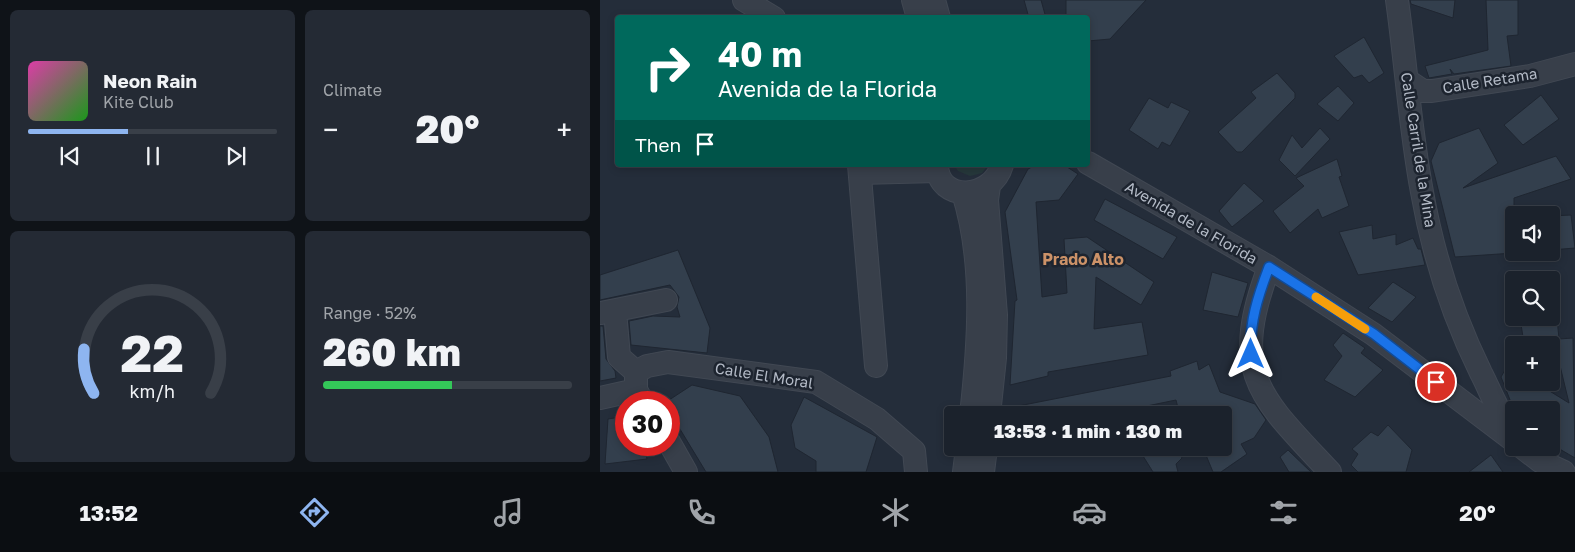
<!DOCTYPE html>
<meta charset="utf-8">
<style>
body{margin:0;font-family:"Golos Text",sans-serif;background:#242a34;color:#f1f3f6;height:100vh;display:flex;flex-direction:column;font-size:19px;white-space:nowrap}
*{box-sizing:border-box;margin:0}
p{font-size:16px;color:#a0a4a9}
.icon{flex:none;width:28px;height:28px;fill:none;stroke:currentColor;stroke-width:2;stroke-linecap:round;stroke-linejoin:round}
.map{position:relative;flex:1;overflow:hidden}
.sheet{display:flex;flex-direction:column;gap:10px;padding:10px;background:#0f1318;width:600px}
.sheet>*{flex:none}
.hud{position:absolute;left:15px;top:15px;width:475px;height:152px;border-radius:5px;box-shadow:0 2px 8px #0003,0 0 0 1px #393f48;background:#00695c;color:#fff;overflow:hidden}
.tools{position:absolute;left:905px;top:206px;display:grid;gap:10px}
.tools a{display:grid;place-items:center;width:55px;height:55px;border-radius:5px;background:#1b222c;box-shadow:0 2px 8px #0003,0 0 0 1px #393f48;font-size:25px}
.speed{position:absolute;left:15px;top:391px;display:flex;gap:10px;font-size:25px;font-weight:700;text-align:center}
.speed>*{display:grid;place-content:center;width:65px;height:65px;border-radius:50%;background:#1b222c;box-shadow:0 2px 8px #0003,0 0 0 1px #393f48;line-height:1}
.speed .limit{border:8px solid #d22;background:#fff;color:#111}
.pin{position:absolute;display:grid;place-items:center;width:42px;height:42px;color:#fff;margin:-21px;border:2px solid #fff;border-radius:50%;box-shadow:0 1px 5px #0007}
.me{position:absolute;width:55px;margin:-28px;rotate:0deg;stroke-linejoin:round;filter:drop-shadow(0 0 4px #0008)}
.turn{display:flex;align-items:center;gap:18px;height:105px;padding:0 20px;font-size:22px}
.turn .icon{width:65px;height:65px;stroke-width:2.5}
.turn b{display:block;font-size:35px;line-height:42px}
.then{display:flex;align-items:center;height:48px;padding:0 20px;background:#0003;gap:10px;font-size:19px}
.big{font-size:38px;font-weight:800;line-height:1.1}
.sheet .card{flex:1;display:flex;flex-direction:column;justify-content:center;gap:8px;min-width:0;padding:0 18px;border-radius:8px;background:#242a34}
.sheet .dial{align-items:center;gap:0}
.dial svg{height:130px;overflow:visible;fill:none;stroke:#393f48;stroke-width:7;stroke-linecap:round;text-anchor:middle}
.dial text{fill:#f1f3f6;stroke:none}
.song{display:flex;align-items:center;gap:15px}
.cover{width:60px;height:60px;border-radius:8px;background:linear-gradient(135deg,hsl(320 70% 55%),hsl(120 70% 35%))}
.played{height:5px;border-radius:2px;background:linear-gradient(90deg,#8eb5f0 40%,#393f48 40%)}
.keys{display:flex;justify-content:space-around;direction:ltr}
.heat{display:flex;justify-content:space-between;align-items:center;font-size:28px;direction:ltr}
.charge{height:8px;border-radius:4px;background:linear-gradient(90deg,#34c759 52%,#393f48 0)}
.sheet .tiles{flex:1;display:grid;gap:10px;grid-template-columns:repeat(2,1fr)}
.trip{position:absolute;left:344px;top:406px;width:288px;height:50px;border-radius:5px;background:#1b222c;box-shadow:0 2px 8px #0003,0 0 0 1px #393f48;font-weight:800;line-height:50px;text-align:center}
.dock{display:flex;height:80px;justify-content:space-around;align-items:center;background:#0b0e12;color:#a0a4a9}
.dock .icon{width:35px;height:35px}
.dock .selected{color:#8eb5f0}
.dock b{font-size:22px;color:#f1f3f6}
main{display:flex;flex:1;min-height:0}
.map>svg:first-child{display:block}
</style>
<main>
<section class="sheet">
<div class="tiles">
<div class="card">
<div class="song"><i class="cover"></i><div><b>Neon Rain</b><p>Kite Club</p></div></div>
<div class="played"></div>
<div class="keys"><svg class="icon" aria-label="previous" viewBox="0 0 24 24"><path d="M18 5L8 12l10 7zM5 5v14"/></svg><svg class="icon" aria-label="pause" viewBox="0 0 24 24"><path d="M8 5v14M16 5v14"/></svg><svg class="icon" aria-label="next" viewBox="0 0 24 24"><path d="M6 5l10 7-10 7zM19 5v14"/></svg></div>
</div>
<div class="card"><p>Climate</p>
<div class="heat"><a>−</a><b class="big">20°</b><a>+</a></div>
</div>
<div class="card dial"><svg viewBox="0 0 100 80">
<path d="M14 69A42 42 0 1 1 86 69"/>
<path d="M14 69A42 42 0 0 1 8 42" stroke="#8eb5f0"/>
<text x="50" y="56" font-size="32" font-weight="700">22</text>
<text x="50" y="72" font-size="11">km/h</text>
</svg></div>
<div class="card"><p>Range · 52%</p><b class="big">260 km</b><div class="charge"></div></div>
</div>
</section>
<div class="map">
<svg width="975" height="472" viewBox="0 0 975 472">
<rect width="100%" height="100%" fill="#242d3a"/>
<path fill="#26383b" d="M354,165H388L382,173L370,176L358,171Z"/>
<path fill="#333f4d" stroke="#1f2631" d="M424,0H441L446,18H429Z
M466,0H546L510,39L488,41V18H466Z
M810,0H855L853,18L811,4Z
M886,0H918V35L907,36L911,66L854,74L850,69L852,74L829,78L825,66L888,50Z
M764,37L784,73L769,83L762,75L754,78L734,56Z
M677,73L695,93V98L642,152H637L618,132L656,98L651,92Z
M738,86L754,103L738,121L717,104Z
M941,95L959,119L923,145L904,125Z
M549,98L568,108L571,102L590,111L570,146L562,142L558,149L529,130Z
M720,128L730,139L695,176L679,160L692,135L702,148Z
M879,128L898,163L863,188L956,156L971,179L914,198V253L855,257L831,161L839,143Z
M737,159L742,176L739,177L749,206L722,218L718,209L690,233L673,211L704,186L696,178Z
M436,165H464L478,174L459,200L436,202L442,297L467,293L464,239L487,237L554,282L541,305L496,277L494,329L542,322L548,355L448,372V376L410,385L415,301L417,300L405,212L428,169Z
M644,183L664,201L632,227L619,211Z
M505,199L577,237L563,259L494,220Z
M971,215L975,248L951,250V216Z
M772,225L773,239L796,234V245L813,238L818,249H821L825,265L758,275L739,232Z
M78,250L110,328L107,353L31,345L29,321L53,316L80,317L77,307L79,297L70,285L0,300V275Z
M612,272L648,283L638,317L603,310Z
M793,282L816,297L792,322L768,308Z
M920,318H957L959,339L973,338L975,458L951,444V410H914L901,377L914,354V382H935L969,403L955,345H919L923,337Z
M0,326H3L6,359L15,371L16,378L0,381Z
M743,333L765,348L761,353L783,370L755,397L724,380L742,356L733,345Z
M597,361L599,370L609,364L620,392L655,404L666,420L654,438L641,444L647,454L621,472H613L603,448H622V415H591L587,406L578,408L576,400L503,415H404L403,409L571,376L570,371Z
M92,385L140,396L169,437L178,472H106L69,411V402H66Z
M204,397L277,437L266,472H216V461L195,448L191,425Z
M26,416V445H44L47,459L5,464L8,419Z
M788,425L812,450L806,472H758L751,465L758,454L752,449L771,432L778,436Z
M538,448H577L582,458L576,464L578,472H553Z
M688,450L711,472H689L680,457Z
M891,455L903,472H869Z"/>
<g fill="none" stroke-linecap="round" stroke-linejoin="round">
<g stroke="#414853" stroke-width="24">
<path id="minor" d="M144,0L174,18
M313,0L318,18
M334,0L339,18
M797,0C806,64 810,129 822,192C833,255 853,316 881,373C891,392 899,416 914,433
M808,81L823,91H832L930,76L975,64
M488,163L669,267L773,334L914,441
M259,165L276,366
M337,165C338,203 392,200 402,165
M260,173L337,171
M389,186L387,200L396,315L395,358L389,415
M363,193C385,263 379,343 371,415
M669,267C629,374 659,396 730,472
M15,311L19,357L36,372
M1,313L66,300
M0,398L36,390
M43,402L36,390V372L47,366L68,362L216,382L277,419L314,451L316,472
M69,442L86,472
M923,448L940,461L964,472
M364,472L367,448
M383,472L386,448"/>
</g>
<use href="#minor" stroke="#383f4a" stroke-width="22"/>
</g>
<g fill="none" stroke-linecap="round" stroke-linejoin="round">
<g stroke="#114b97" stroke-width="12">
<path id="route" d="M651,354C649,323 658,296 669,267L774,334L836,382"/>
</g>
<use href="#route" stroke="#1a73e8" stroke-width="9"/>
<path stroke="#f59e0b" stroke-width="9" d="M716,297L765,329"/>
</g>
<g text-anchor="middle" stroke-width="5" stroke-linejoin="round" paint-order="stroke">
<g font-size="15" fill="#b3bac6" stroke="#1d242f">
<text transform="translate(890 81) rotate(-9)" y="5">Calle Retama</text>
<text transform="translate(818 150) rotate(81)" y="5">Calle Carril de la Mina</text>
<text transform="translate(591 223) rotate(30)" y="5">Avenida de la Florida</text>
<text transform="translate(164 376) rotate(9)" y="5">Calle El Moral</text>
</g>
<g font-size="16" font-weight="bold" fill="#cc9268" stroke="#1d242f">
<text x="483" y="265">Prado Alto</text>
</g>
</g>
</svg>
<div class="tools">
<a><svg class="icon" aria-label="sound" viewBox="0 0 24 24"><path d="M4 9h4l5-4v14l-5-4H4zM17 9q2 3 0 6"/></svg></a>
<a><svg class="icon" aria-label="search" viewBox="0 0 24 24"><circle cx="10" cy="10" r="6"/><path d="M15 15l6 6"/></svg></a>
<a>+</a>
<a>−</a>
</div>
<div class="speed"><div class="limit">30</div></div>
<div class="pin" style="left:836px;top:382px;background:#d93025"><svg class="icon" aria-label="arrive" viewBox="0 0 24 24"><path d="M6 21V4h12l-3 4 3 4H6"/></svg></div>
<svg class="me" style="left:651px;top:354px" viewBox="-20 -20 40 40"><path d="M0-17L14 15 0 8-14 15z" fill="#1a73e8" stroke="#fff" stroke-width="4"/></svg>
<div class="trip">13:53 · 1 min · 130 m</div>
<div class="hud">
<div class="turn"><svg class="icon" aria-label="right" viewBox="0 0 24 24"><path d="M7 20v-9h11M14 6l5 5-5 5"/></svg><div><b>40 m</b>Avenida de la Florida</div></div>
<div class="then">Then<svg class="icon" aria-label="arrive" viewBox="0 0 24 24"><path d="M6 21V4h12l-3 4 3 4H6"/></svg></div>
</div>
</div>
</main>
<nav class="dock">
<b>13:52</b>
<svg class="icon selected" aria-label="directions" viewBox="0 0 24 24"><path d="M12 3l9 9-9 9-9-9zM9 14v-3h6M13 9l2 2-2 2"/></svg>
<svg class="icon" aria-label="music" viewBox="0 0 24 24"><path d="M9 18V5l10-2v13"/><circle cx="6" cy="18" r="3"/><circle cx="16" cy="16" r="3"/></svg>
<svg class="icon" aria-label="phone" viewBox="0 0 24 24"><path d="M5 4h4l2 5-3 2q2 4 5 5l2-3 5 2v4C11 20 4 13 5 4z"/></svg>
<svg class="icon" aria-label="climate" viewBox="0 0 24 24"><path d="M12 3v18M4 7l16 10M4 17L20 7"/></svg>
<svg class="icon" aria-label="car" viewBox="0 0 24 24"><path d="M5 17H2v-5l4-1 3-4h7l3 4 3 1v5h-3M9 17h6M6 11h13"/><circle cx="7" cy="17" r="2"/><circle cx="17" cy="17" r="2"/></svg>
<svg class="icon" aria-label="filters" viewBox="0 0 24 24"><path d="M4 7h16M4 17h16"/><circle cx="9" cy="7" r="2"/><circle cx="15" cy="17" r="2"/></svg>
<b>20°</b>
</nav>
